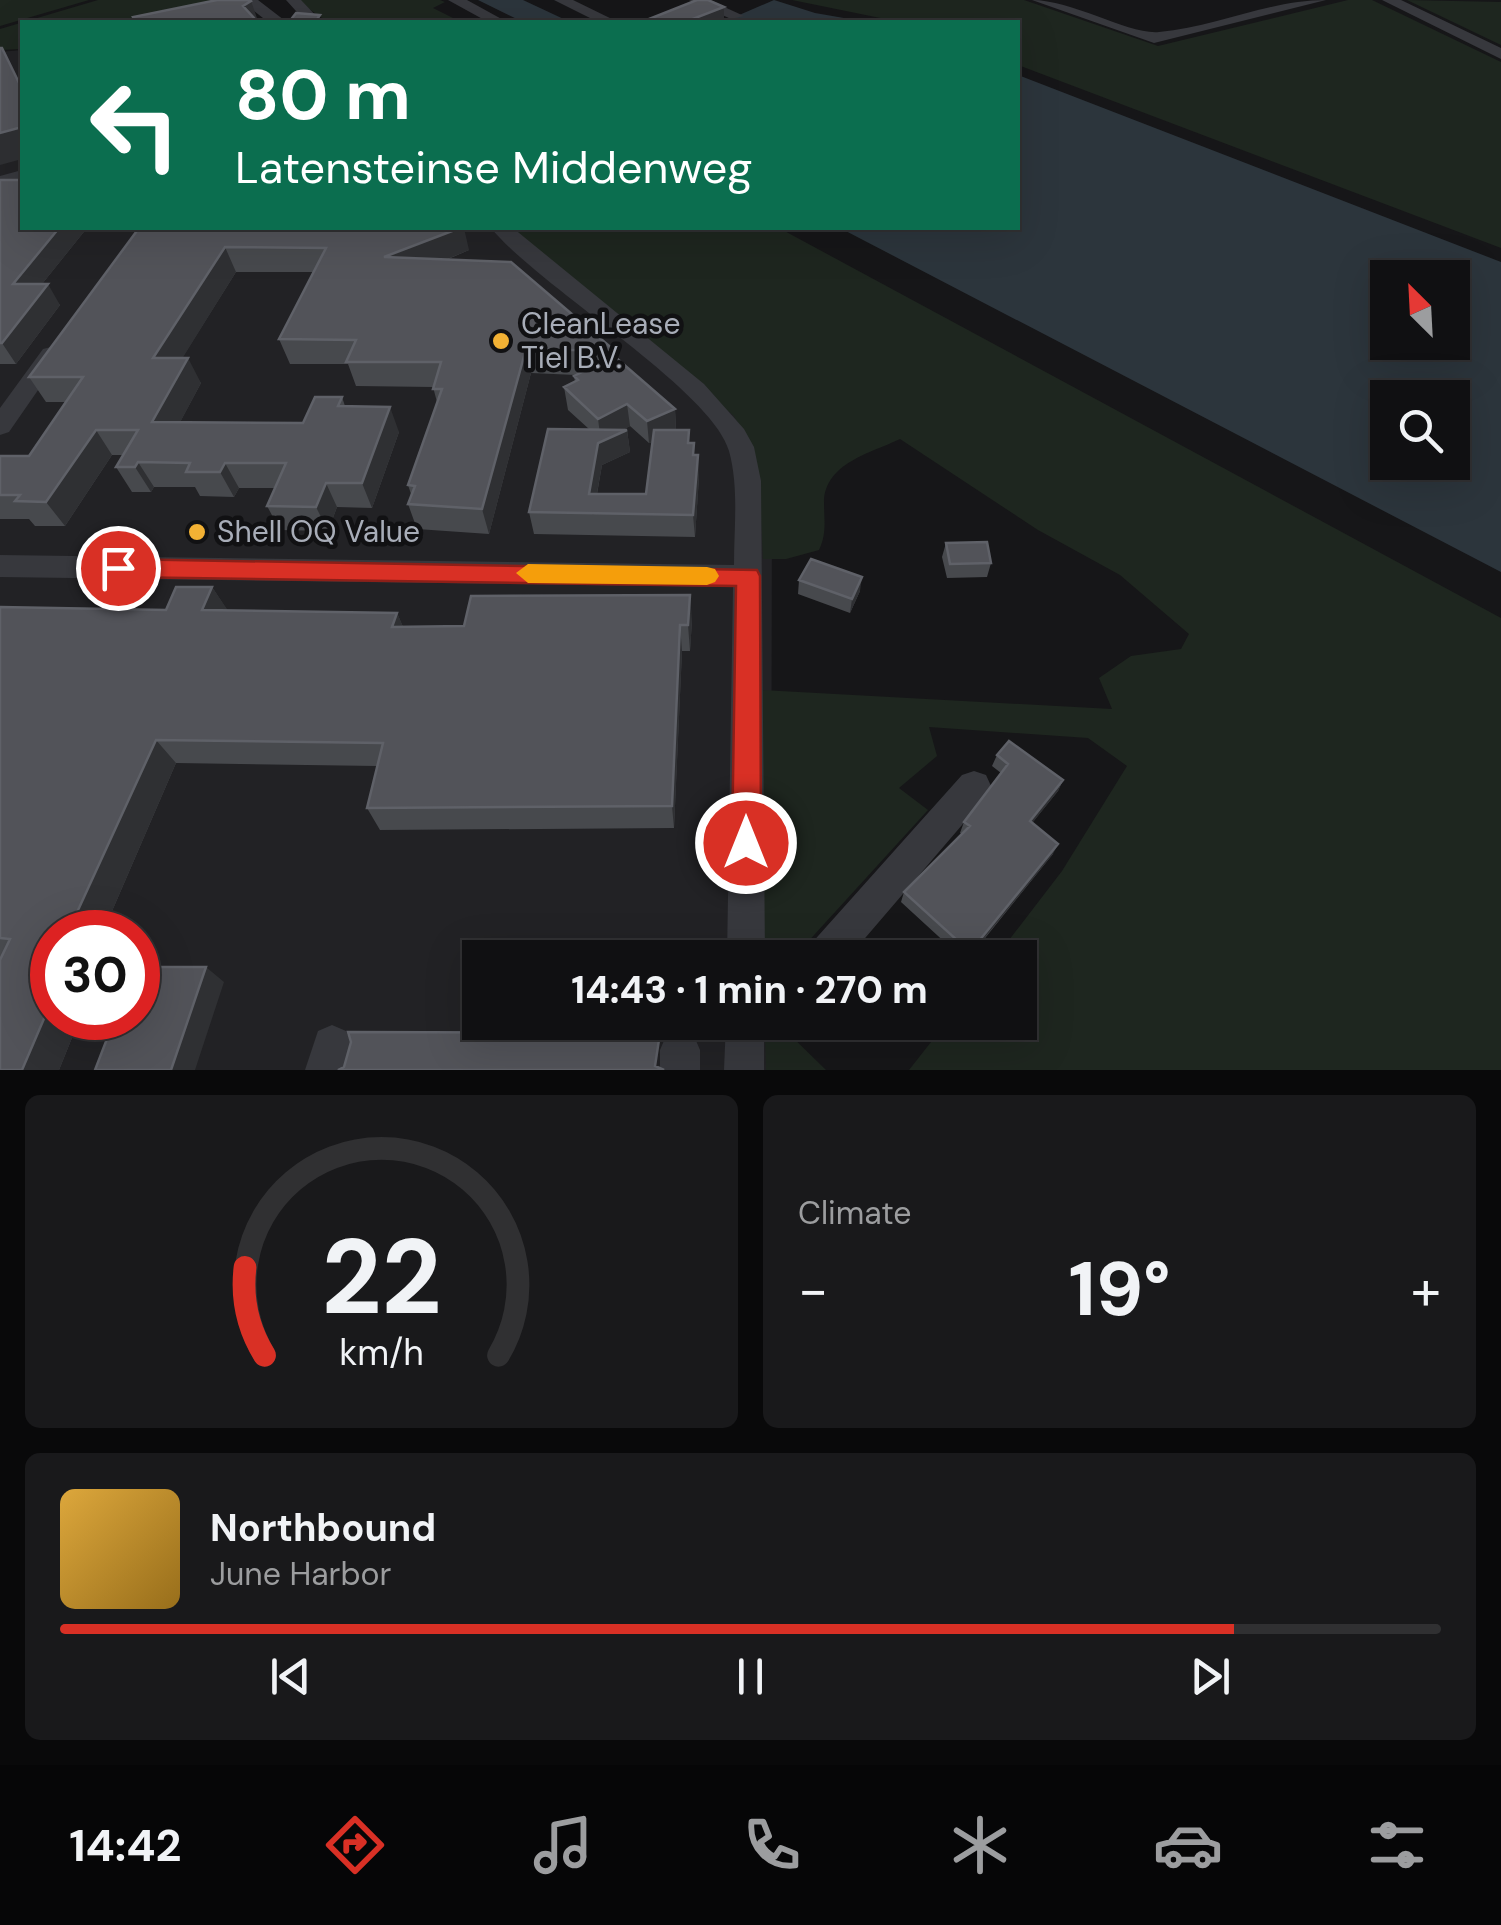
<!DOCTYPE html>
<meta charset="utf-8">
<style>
body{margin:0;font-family:"DM Sans",sans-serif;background:#19191b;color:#f1f3f6;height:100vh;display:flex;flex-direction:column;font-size:38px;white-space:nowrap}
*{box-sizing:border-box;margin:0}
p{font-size:32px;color:#9c9d9f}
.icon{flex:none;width:55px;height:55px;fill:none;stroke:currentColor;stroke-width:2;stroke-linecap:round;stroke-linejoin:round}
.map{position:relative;height:1070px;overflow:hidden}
.sheet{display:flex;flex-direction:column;gap:25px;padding:25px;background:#09090a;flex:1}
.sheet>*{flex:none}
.hud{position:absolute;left:20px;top:20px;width:1000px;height:210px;border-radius:0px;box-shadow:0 10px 40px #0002,0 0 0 2px #303032;background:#0b6e4f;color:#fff;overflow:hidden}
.needle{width:65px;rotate:336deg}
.controls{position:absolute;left:1370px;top:260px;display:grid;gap:20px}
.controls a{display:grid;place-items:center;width:100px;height:100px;border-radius:0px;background:#101012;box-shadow:0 10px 40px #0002,0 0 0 2px #303032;font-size:50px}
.speed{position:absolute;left:30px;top:910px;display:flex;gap:20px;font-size:50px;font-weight:700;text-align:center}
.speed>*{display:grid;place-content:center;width:130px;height:130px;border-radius:50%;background:#101012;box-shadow:0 10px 40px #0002,0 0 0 2px #303032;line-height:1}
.speed .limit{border:15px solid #d22;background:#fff;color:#111}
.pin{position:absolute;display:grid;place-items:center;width:85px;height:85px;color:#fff;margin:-42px;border:5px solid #fff;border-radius:50%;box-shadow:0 2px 10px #0007}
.me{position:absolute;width:110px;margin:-55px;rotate:0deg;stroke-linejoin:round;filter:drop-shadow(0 0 8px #0008)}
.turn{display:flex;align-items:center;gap:35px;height:210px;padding:0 50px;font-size:45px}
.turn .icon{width:130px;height:130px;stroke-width:2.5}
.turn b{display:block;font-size:70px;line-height:85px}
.big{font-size:75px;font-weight:700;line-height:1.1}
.sheet .card{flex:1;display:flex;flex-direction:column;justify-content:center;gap:15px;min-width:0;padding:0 35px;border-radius:15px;background:#19191b}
.sheet .dial{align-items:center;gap:0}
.dial svg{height:260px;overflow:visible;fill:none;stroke:#303032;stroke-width:7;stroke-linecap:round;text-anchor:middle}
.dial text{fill:#f1f3f6;stroke:none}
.song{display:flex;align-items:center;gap:30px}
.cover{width:120px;height:120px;border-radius:15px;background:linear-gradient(135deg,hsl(40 70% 55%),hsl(40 70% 35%))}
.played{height:10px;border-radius:5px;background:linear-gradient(90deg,#d93025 85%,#303032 85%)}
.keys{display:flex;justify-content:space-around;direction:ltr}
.heat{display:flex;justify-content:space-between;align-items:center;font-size:55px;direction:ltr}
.sheet .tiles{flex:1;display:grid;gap:25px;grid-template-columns:1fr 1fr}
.card:last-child{grid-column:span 2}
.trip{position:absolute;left:462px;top:940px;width:575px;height:100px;border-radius:0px;background:#101012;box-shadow:0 10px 40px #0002,0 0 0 2px #303032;font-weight:700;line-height:100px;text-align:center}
.menu{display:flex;height:160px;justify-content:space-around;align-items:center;background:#060607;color:#9c9d9f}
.menu .icon{width:70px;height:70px}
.menu .active{color:#d93025}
.menu b{font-size:45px;color:#f1f3f6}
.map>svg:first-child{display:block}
</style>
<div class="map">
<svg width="1501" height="1070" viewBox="0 0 1501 1070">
<rect width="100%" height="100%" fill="#161618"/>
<path fill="#222225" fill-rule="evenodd" d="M22,50V228H536L750,414L772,493L771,957L480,958V1022L769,1023L767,1070H0V52ZM52,932H138V1018H52Z"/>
<path fill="#1e261f" d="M0,0H89L0,26Z
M98,0H221L153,22H22V49L0,50V29Z
M296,0H440L445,2L433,8L461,22H328Z
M792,0H1024L1158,46L1348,0H1372L1501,62V248L1018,65V22H900Z
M1407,0L1501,2V45Z
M508,228H779L1501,618V1070H909L946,1023L1020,1022V958L996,957L1062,871L1127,766L1088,738L929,727L937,756L899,788L928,810L794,957H761L760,690L1112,709L1099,678L1131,656L1181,649L1189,634L1120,575L1038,530L900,439C871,453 825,463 824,502C824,521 827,533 819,550L786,559H763C760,504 761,466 734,416Z
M782,1027L826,1070H766L765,1029Z"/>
<path fill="#2c353c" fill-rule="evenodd" d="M478,0H523L570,22H523Z
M774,0L815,13L867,22H723Z
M1018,75L1501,262V572L840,228H1018ZM1388,278H1452V342H1388ZM1388,398H1452V462H1388Z"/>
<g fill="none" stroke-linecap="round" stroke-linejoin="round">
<path fill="#37383d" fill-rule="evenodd" d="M246,0H258L284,20L259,22L263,18L250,8L194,22H170Z
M286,0H301L320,20L306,22Z
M448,0H467L507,22H488Z
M554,0H573L618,22H598Z
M689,0H709L744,16L731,19Z
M1032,0C1073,0 1129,35 1159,32C1216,27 1269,0 1326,0L1154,43Z
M1382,0H1401L1501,48V59Z
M22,170V182L0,188V176Z
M491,228H513L704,384L744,429L754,447L761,481L765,958H727L733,587L0,577V555L734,565C734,527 739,487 729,451C712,390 537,285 491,228Z
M51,347L63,354L9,432L0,435V408L43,349Z
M974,771L986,775L991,786L986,797L848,958H804L810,945L962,775Z
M726,1022H764V1070H724Z
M332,1025L346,1031L352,1045L345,1070H305L318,1031Z
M680,1030L694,1036L700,1050V1070H660V1050L666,1036Z"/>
</g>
<path fill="#47494d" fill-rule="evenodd" d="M0,180L22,228H87L42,284L60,305L16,364H0Z
M139,228L469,250L446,260L615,351L616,358L675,409L676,430L690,443L699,477L695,537L534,534L529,512L589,429L568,410L564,387L575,382L574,376L576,375L531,373L489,534L417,529L408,504L411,494L408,485L437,402L433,387L356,386L348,364H290L279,339L313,272H236L182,358L201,383L180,422L303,423L342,397L345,406L399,432L372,508L337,507L328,531L280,530L267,506L275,488H239L234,497L200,496L195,487H154L151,492H132L116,467L123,455H112L65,526H35L29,519H0V456H29L66,402H46L29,377ZM630,426L649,443L652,442L646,494H597L602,465L630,452L627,430H622Z
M946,543L991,563L987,577L947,578L942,557Z
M799,580L860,591L850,613L798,594Z
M212,587L227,610L397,613L403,627L692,620L690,651H682L674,828L380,830L367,808L377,766L176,763L103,932H52V1018H80L59,1070L2,957H0V607L166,610Z
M997,755L1063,780L1058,791L1032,823L1053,854L969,958H962L901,902L904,892L963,834L960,833L964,822L1001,773L992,766Z"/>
<path fill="#2f3033" d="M251,1L257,18L255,20V22H235L243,6Z
M724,7V20L718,22H685Z
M22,127V159L0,165V133Z
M59,228H87L26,304L13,284Z
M458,228H464L469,250L392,282L384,257Z
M225,247L236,272L167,383L153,358Z
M48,284L60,305L16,364L2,343Z
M526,349L531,373L489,534L482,509Z
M188,358L201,383L167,447L152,422Z
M627,404L630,426L601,441L598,419Z
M390,407L399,432L372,508L362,483Z
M675,409L676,431L649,443L647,421Z
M96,430L112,455L65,526L46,502Z
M627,430L630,452L602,465L593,515L589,494L598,443Z
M698,455L699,477L695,537L693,515Z
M138,462L154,487L151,492L135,467Z
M225,463L239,488L234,497L220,472Z
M326,483L337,507L328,531L316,507Z
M862,577L860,591L850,613L852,599Z
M212,587L229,612L202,610Z
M690,595L692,620L690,651L688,625Z
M397,613L408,638L392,627Z
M680,625L682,651L674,828L672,806Z
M156,740L176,763L103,932H68Z
M1063,780L1058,791L1025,832L1030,821Z
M1058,844L1053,854L968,958L970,952Z
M206,967L224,982L195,1070H171Z
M52,1000V1018H80L59,1070H22Z"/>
<path fill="#525359" stroke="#5f6168" stroke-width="2.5" d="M217,0H250L251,1L243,6L254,18L235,22H136L133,17Z
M697,0H708L724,7L685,22H657L649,19Z
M296,13L320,15L315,22H289Z
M0,48H2L22,89V127L0,133Z
M0,180H22V228H59L13,284H48L2,343H0Z
M139,228H460L384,257L511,262L615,351L526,349L482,509L408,504L415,486L408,485L442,389H433L441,362H346L356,340L279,339L326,248L225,247L153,358H188L152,422L303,423L315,397H342L338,406L390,407L362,483H326L316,507L267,506L286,463H225L220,472H186L190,463L138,462L135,467H116L138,430H96L46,502L15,501L20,495H0V456H29L83,377H29Z
M614,356L675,409L647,421L627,404L598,419L564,387L578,380L574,376Z
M548,429L627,430L598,443L589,494H646L654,430H689L688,443H694L693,455H698L693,515L529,512Z
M987,542L991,563L950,564L946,543Z
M811,559L862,577L852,599L799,580Z
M176,587H212L202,610L397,613L392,627L464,626L471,596L690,595L688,625H680L672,806L367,808L383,743L156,740L68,932H52V1000L22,1070H0V960L10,939L0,938V607L166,610Z
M1009,741L1063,780L1030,821L1058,844L970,952L904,892L970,826L964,822L1008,764L997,755Z
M138,967H206L171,1070H95L115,1018H138Z
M348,1032L660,1033L655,1066L664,1070H338L344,1067L351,1042Z"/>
<path fill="#d93025" stroke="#8d1f18" stroke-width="2.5" d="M118,559L757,570L760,576L761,843L757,853L746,857L736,853L732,843L736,586L118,577L107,568Z"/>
<path fill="#f59e0b" d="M528,564L707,567L715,569L719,576L715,582L707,585L528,583L516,573Z"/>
<g fill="#f2b134" stroke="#111113" stroke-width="4">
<circle cx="501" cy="341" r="10"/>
<circle cx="197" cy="532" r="10"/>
</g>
<g text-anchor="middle" stroke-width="9" stroke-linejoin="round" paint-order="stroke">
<g font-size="30" fill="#a8adb8" stroke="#111113" text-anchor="start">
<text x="521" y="334">CleanLease<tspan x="521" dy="34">Tiel B.V.</tspan></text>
<text x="217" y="542">Shell OQ Value</text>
</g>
</g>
</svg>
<div class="controls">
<a><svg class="needle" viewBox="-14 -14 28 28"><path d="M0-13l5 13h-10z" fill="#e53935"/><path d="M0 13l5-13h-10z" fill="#9c9d9f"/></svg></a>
<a><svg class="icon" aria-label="search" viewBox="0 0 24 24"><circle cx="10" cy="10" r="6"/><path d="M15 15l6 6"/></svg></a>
</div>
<div class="speed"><div class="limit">30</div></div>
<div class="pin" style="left:118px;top:568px;background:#d93025"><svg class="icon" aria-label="arrive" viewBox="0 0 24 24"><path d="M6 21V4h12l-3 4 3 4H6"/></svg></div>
<svg class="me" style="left:746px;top:843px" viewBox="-20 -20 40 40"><circle r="17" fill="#d93025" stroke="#fff" stroke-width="3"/><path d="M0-11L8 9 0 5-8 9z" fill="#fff"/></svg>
<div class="trip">14:43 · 1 min · 270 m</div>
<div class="hud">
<div class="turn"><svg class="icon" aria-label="left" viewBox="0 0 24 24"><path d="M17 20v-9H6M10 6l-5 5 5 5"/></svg><div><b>80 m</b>Latensteinse Middenweg</div></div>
</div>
</div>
<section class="sheet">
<div class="tiles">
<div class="card dial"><svg viewBox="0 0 100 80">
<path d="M14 69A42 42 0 1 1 86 69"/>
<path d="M14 69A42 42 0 0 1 8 42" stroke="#d93025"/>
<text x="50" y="56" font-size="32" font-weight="700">22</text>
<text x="50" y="72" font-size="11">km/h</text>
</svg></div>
<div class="card"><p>Climate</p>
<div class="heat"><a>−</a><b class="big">19°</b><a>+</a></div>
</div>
<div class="card">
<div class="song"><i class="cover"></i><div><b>Northbound</b><p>June Harbor</p></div></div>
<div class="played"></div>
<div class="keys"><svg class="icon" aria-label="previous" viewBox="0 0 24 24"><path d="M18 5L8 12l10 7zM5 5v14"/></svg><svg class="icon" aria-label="pause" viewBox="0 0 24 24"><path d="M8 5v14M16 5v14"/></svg><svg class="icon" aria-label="next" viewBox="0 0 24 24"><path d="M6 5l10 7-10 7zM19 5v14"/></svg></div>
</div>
</div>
</section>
<nav class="menu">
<b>14:42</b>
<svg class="icon active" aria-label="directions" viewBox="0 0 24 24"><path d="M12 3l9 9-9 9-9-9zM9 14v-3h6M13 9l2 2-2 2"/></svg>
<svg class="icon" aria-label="music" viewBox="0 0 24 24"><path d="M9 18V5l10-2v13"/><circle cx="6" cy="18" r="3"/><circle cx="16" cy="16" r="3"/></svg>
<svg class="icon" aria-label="phone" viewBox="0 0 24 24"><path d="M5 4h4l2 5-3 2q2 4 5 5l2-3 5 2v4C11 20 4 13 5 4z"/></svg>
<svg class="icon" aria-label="climate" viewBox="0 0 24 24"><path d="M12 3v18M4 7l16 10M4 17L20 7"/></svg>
<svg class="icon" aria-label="car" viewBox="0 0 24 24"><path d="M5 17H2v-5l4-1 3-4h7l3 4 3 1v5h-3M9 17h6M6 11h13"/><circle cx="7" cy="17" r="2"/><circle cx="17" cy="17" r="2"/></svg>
<svg class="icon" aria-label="filters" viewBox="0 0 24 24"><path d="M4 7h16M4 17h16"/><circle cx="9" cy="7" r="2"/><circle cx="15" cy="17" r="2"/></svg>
</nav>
